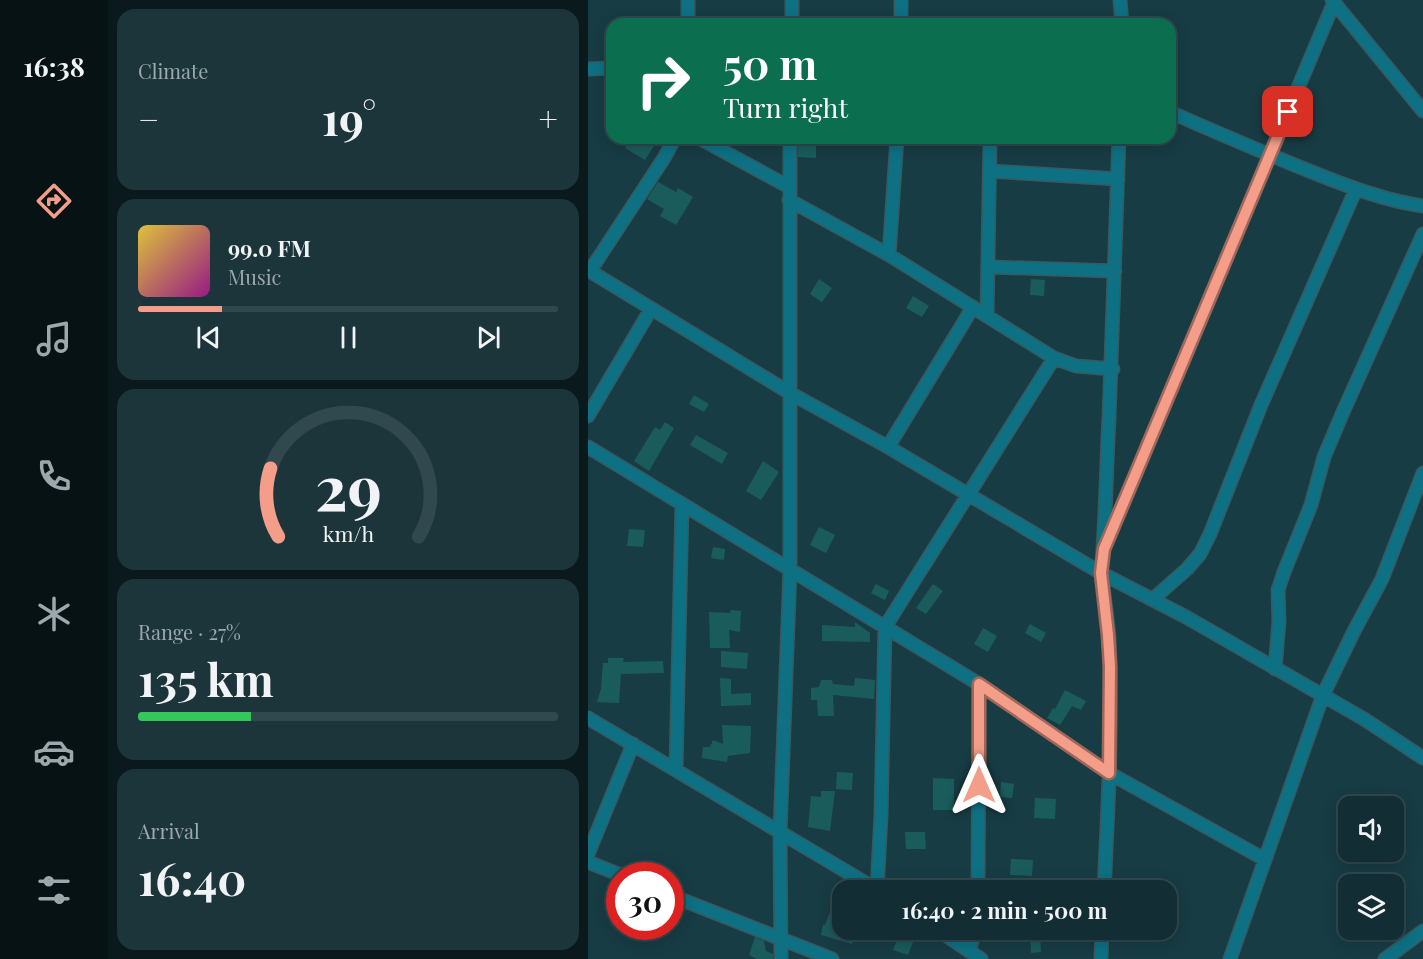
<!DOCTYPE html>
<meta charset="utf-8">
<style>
body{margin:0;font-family:"Playfair Display",serif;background:#1b353b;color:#f1f3f6;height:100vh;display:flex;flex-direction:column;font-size:22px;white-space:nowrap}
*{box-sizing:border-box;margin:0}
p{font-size:20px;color:#9ca8ac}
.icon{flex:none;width:33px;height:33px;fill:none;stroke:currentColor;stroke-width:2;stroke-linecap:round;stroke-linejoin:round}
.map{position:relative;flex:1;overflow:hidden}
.details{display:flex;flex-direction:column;gap:9px;padding:9px;background:#0a191c;width:480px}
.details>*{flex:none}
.banner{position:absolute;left:18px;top:18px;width:570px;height:126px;border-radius:18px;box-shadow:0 3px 15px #0003,0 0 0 2px #31494e;background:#0b6e4f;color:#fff;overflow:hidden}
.fabs{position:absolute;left:750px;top:796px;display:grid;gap:12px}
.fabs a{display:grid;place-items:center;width:66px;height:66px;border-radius:12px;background:#122d33;box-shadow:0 3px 15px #0003,0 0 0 2px #31494e;font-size:30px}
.speed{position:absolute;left:18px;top:862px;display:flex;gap:12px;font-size:30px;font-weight:700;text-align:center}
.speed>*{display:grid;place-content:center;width:78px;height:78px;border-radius:50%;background:#122d33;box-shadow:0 3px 15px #0003,0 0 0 2px #31494e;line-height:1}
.speed .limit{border:9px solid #d22;background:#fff;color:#111}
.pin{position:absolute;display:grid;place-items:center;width:51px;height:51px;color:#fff;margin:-26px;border-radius:12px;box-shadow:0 3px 9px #0006}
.me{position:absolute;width:66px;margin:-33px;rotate:0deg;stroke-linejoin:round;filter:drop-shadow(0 0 4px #0008)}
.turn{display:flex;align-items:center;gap:21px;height:126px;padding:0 18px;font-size:27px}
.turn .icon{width:78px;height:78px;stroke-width:2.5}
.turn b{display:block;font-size:42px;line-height:51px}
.big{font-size:45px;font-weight:700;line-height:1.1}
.details .widget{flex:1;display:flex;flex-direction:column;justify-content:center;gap:9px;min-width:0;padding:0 21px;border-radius:18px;background:#1b353b}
.details .dial{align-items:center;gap:0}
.dial svg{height:156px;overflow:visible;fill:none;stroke:#31494e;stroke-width:7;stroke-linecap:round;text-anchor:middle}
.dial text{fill:#f1f3f6;stroke:none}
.song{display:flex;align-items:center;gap:18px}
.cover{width:72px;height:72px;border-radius:9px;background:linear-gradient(135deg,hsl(50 70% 55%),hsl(310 70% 35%))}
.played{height:6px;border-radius:3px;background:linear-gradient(90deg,#f49e89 20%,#31494e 20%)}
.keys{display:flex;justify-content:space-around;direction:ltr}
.heat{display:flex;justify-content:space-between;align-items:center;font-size:33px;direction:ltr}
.charge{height:9px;border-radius:4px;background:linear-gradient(90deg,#34c759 27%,#31494e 0)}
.trip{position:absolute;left:244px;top:880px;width:345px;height:60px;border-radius:18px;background:#122d33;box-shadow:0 3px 15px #0003,0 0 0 2px #31494e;font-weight:700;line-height:60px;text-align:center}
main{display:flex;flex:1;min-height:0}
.tab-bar{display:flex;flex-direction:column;width:108px;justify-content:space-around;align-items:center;background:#071214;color:#9ca8ac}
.tab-bar .icon{width:42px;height:42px}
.tab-bar .on{color:#f49e89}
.tab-bar b{font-size:27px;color:#f1f3f6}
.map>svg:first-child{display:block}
</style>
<main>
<nav class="tab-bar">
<b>16:38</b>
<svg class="icon on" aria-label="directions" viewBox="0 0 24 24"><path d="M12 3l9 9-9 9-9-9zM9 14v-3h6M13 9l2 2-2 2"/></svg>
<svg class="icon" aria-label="music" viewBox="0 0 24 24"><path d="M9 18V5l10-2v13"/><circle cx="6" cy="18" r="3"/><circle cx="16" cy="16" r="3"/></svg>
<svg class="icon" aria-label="phone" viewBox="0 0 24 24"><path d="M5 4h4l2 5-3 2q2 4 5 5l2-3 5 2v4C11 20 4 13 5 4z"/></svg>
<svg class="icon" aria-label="climate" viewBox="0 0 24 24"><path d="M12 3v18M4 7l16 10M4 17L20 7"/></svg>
<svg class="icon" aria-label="car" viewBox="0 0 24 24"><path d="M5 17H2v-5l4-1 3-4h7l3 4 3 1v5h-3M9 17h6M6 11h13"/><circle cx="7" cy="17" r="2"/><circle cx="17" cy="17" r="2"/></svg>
<svg class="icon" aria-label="filters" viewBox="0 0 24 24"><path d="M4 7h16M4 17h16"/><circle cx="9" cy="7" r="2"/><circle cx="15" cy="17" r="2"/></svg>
</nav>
<section class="details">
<div class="widget"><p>Climate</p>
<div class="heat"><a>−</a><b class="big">19°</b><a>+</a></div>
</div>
<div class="widget">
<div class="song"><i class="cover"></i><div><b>99.0 FM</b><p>Music</p></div></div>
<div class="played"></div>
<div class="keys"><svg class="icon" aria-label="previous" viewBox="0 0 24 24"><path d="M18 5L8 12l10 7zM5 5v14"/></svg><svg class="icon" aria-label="pause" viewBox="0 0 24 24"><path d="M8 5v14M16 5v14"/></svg><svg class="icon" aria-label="next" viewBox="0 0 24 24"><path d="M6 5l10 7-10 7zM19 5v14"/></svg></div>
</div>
<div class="widget dial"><svg viewBox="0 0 100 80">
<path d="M14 69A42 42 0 1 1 86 69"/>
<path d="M14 69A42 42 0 0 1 10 34" stroke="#f49e89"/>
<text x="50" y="56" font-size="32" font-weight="700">29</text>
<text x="50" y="72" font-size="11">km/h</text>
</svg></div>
<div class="widget"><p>Range · 27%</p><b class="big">135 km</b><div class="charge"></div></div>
<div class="widget"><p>Arrival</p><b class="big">16:40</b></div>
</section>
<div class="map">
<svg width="835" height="959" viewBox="0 0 835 959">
<rect width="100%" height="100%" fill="#183c44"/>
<path fill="#1a5c5c" d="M43,138H71L57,160L37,148Z
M210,138H228V158L210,157Z
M70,182L88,192L90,188L105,197L88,225L72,216L76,209L59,199Z
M231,279L244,288L234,302L222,294Z
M443,279L457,280L456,296L442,295Z
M325,296L341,306L334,317L318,308Z
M106,395L121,404L116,412L101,404Z
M77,422L86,428L61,471L46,461L67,427L72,430Z
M108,435L140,453L134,464L102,445Z
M175,461L191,472L173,500L158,491Z
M231,527L247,535L238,553L222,545Z
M41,529L57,530L55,547L39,546Z
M125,547L137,549L136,560L123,558Z
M288,584L301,591L297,600L283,593Z
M345,584L355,591L338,614L328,608Z
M143,610L153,611L152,632L141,630L142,648H122L121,612L142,613Z
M267,622L282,633V642L234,641V625L267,627Z
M442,624L458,633L453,642L437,633Z
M395,628L409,636L400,652L386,644Z
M133,651L160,653L159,669L133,667Z
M20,658H36L35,662L75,661L76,673L33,674L31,703L9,702L13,689L15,663H20Z
M132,678L143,679V694L163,693V705L133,706Z
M267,678L287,680L286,699L245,695L246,716H230L229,700H223V688L231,687L233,680H244L245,684L266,686Z
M477,690L498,701L493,710L484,706L472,725L459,718L465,708L467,709Z
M134,725L163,726L162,753L140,756L139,762L114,758L115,747H122L125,740L135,744Z
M249,772L265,773L264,790L248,789Z
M345,778L366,779V810H345Z
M413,782L426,784L424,798L412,797Z
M233,791H247L242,831L220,827L223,796L233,797Z
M447,798L468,799L467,819L446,818Z
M317,832H337L338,849H318Z
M423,859L445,860L444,876L422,875Z
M247,899L255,902V930L269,933L264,944L233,935L235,925H237Z
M452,931L453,952L443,953L442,932Z
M167,937L176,941L178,951L185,954V959H169L161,955Z
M310,937L325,942L320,955L305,950Z"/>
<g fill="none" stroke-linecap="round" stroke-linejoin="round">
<g stroke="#385960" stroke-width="15">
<path id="minor" d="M532,0L534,24
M744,0L835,111
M100,24V0
M204,24V0
M313,24V0
M0,69L24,68
M582,112C632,134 683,156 734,176C767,189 800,201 835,206
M111,138L201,187
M402,171L530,179
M201,200L301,255L466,358L488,366L525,369
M301,255L309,138
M401,267L527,271
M0,270L202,393L300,447L513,573C518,521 518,470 521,418C525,324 528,231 531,138
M2,271L76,158L87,138
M399,316L402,138
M0,416L63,309
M0,447L391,684L521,773L676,859
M300,447L385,307
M521,537L747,0
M513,573L598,617L776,719L835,758
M513,573C516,594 519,616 521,637C525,722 520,807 516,891
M565,599L599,569L612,554L622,534L673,405L768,189
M687,669L691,621L690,590L696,572L723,505L736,457L755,412L835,234
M0,718L291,891
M88,769L94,504
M0,854L45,744
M0,862L35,876
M289,890L293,815L297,627L466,358
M390,891L391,684
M82,895L244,959
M350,930L393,959
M381,950L388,930
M193,959L192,832L202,570V138
M513,959L514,930
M642,959L735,695L766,631L794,579L835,473
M797,959L835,931"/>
</g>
<use href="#minor" stroke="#0d7183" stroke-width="12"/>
</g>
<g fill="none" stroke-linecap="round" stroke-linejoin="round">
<g stroke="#9f6759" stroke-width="15">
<path id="route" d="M391,785V684L521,773L522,667L520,635L513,573L516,549L700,112"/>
</g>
<use href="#route" stroke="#f49e89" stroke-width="10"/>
</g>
</svg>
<div class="fabs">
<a><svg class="icon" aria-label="sound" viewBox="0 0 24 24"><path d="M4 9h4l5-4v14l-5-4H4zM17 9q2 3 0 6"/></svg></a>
<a><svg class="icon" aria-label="layers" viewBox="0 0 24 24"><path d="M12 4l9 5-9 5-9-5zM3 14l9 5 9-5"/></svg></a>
</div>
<div class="speed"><div class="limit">30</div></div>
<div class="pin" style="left:700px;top:112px;background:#d93025"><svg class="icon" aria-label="arrive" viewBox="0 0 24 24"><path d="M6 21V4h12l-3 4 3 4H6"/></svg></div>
<svg class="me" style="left:391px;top:785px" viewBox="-20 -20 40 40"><path d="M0-17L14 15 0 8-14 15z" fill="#f49e89" stroke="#fff" stroke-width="4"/></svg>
<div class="trip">16:40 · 2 min · 500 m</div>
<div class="banner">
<div class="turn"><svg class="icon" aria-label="right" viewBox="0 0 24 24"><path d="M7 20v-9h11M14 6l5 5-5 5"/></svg><div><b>50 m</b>Turn right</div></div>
</div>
</div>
</main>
